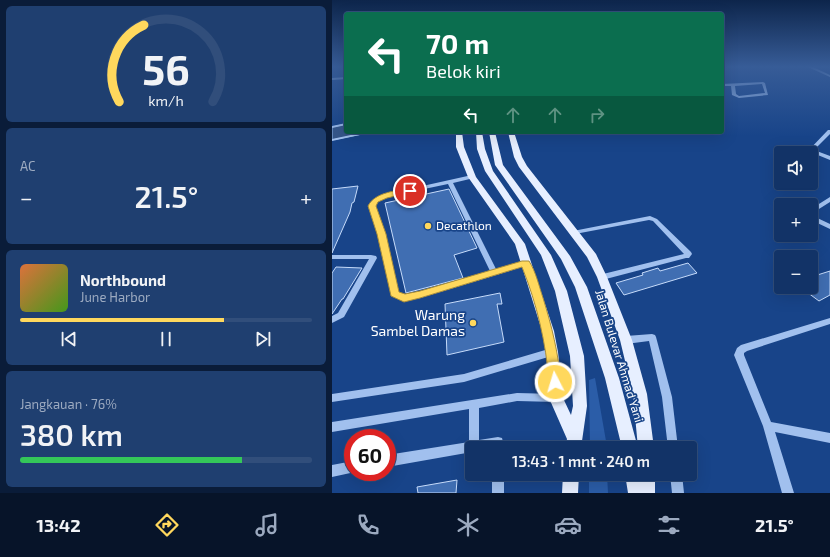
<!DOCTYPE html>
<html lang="id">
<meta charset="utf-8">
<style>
body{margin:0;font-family:"Exo 2",sans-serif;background:#1f3f70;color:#f1f3f6;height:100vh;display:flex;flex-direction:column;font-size:15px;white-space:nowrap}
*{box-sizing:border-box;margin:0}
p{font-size:13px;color:#9caac0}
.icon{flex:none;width:22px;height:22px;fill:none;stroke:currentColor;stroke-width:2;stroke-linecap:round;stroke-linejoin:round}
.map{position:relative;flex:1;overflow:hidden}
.details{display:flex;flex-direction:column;gap:6px;padding:6px;background:#0a1c39;width:332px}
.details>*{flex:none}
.top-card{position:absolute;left:12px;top:12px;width:380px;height:122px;border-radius:4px;box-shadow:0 4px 16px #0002,0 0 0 1px #314e7b;background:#0b6e4f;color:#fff;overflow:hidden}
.controls{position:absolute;left:442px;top:146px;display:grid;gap:8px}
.controls a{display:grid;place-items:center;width:44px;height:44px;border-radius:4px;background:#123367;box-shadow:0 4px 16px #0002,0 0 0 1px #314e7b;font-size:20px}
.speed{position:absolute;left:12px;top:429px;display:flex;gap:8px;font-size:20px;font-weight:700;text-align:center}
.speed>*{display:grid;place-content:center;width:52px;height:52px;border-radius:50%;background:#123367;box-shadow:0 4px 16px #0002,0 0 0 1px #314e7b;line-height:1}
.speed .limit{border:6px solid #d22;background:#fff;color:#111}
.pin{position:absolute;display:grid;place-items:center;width:34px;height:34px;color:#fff;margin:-17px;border:2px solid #fff;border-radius:50%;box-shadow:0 1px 4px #0007}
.me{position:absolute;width:44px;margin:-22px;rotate:355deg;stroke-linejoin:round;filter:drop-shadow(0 0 3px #0008)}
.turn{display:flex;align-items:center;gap:14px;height:84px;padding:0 16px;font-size:18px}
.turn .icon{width:52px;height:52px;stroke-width:2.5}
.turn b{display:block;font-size:28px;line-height:34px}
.lanes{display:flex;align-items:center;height:38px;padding:0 16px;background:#0003;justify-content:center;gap:20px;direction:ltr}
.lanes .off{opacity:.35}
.big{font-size:30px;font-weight:600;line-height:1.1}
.details .widget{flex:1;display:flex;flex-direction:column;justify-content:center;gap:6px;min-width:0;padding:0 14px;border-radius:6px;background:#1f3f70}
.details .dial{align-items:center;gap:0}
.dial svg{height:104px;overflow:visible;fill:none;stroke:#314e7b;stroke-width:7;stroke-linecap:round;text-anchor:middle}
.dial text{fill:#f1f3f6;stroke:none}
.song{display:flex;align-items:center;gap:12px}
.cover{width:48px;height:48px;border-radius:6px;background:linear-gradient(135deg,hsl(20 70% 55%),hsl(100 70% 35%))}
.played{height:4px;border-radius:2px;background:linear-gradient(90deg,#ffd85d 70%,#314e7b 70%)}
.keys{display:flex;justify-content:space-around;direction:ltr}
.heat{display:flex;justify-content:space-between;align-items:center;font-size:22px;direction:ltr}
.charge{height:6px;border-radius:3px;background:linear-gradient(90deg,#34c759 76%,#314e7b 0)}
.trip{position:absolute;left:133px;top:441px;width:232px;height:40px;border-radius:4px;background:#123367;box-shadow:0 4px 16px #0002,0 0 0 1px #314e7b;font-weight:600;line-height:40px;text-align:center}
.tabs{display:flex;height:64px;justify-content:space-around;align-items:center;background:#071429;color:#9caac0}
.tabs .icon{width:28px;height:28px}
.tabs .current{color:#ffd85d}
.tabs b{font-size:18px;color:#f1f3f6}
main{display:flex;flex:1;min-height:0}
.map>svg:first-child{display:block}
</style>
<main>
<section class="details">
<div class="widget dial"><svg viewBox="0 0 100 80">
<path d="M14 69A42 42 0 1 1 86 69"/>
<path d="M14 69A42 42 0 0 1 33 10" stroke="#ffd85d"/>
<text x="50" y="56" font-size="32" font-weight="700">56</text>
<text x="50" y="72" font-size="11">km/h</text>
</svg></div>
<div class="widget"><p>AC</p>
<div class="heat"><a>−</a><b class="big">21.5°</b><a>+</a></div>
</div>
<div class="widget">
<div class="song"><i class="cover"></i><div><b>Northbound</b><p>June Harbor</p></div></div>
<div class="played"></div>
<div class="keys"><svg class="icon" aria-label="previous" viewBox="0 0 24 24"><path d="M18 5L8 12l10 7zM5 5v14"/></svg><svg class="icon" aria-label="pause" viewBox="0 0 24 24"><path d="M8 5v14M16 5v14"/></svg><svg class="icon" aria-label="next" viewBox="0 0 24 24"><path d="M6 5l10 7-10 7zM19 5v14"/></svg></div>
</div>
<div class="widget"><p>Jangkauan · 76%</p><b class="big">380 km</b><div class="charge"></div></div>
</section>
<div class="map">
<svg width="498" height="493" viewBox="0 0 498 493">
<rect width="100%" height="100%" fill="#184489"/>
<path fill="#2b5da8" d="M263,378L274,441V448H258L257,380Z
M257,474H275L276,493H257Z"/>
<path fill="#355689" stroke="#93baf0" d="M14,124V132H40L0,140V127Z"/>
<path fill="#406eb2" stroke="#c6dbfa" d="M26,186L22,202L20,203L18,212L0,253V189Z
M117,189L145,248L122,255L131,278L74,293L53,203Z
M356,263L365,273L292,295L284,283L311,275L310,273L326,268L328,271Z
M4,267L30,268L11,299H10L0,314V273Z
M498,271V295L487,301L468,287H479V277Z
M168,293L170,304H165L172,342L115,355L113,304Z
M125,480L124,493H86L85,487Z"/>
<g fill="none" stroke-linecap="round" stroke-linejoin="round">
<path fill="#a1c0ee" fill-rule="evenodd" d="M476,67H481L498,75V77Z
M14,77V79L0,80V78Z
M431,82L433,83L436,95L407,98L400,95L399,86H390V84ZM430,84L433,93L407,96L404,94L403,86Z
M14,123V125L0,128V126Z
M496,130H498V134L482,150L498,156V160L476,151Z
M33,132H42L0,141V139Z
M140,175L143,177L142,178L121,183L164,269L194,261L198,263L197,265L88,298L72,301L60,296L47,234L37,206L41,200L50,195ZM116,184L158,271L88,292L73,295L67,292L53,234L43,206L45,202L54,197Z
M498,197V202L479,214V209Z
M479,215L498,224V229L479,220Z
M318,216L325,219L359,252L360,254L357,258H354L270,280L267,279L266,277L267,275L352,254L321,221L317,220L243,234L241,233L240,232L241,231Z
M0,255H39L44,256L45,258L12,317L0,323V316L6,313L37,259H0Z
M498,318V324L415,351L412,353V355L439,422L498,433V443L443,432L462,493H450L431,426L402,355L405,348L409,345Z
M320,334L323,335L324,337L340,397L346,448H336L330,397L317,341L294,344L291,342L290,340L291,338L294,336Z
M220,348L223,349L225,352L223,355L132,382L0,402V394L132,374Z
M185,393L224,394L228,395L229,398L228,401L224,402L185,401L147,408V440L166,437L170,438L171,442V448H140V452L55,467V455L137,442V409L0,432V422Z
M21,461V472H23L0,477V465Z
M160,474H172V493H160Z
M338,474H350L352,493H340Z"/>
<path fill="#e7efff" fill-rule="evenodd" d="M124,132H130L132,147L144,177L193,244L222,331L226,352L231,398L239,415L241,406L238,356L223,291L209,255L153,171L145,149L144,132H150L153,149L161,171L219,255L235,291L252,356L255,406L249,448H233L235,439L217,398L214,352L210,331L183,244L136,177L124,147Z
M157,132H163L171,165L238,256L255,287L287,378L306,448H290L273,378L243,287L229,259L163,165Z
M176,132H182L190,157L195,166L264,254L275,277L300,340L315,394L322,448H306L301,394L288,340L265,277L255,257L187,167L182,157Z
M231,474H247L246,493H230Z
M293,474H323V493H296Z"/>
</g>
<linearGradient id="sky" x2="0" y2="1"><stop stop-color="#0d254b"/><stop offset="0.49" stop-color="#375c97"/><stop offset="1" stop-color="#375c97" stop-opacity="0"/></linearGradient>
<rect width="498" height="136" fill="url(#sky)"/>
<path fill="#ffd85d" stroke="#a68c3c" d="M78,188L82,191L81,192L55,198L46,202L44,206L54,234L67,292L73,294L88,291L190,261H197C204,272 207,286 211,298C220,327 226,352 229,382L228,386L223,388L219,386L217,382C214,343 205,304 190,267L88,298L72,302L59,296L45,234L36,206C43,192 64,191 78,188Z"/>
<g fill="#ffd85d" stroke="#184489" stroke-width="1.5">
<circle cx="96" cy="226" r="4"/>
<circle cx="141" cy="323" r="4"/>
</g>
<g text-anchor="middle" stroke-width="3.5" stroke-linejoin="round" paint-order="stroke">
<g font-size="12" fill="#fff" stroke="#184489" text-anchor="start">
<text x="104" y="230">Decathlon</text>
</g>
<g font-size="12" fill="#fff" stroke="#184489">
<text transform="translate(287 356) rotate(73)" y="4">Jalan Bulevar Ahmad Yani</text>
</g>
<g font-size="14" fill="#fff" stroke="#184489" text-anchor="end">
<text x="133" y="320">Warung<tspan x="133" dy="16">Sambel Damas</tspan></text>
</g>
</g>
</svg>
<div class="controls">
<a><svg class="icon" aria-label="sound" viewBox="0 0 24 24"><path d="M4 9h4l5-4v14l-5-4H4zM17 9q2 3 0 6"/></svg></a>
<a>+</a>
<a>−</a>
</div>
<div class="speed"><div class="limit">60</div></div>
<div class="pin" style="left:78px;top:191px;background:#d93025"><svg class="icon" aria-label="arrive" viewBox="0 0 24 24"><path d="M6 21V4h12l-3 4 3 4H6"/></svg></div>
<svg class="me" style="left:223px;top:382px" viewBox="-20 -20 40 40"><circle r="17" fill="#ffd85d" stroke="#fff" stroke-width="3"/><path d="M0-11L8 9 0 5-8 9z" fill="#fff"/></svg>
<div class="trip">13:43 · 1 mnt · 240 m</div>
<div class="top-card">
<div class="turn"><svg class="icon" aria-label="left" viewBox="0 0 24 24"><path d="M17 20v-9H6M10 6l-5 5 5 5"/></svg><div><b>70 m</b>Belok kiri</div></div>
<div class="lanes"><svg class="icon" aria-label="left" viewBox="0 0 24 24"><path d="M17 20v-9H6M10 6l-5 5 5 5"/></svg><svg class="icon off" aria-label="ahead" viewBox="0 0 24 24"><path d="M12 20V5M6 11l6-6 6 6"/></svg><svg class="icon off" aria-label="ahead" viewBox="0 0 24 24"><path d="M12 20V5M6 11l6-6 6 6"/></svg><svg class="icon off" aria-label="right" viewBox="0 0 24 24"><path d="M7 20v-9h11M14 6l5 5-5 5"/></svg></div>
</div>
</div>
</main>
<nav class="tabs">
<b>13:42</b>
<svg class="icon current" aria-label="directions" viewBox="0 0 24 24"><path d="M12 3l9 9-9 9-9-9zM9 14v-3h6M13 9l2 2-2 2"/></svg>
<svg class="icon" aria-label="music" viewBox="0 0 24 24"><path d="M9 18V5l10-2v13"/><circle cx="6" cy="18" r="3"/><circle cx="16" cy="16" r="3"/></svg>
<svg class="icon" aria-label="phone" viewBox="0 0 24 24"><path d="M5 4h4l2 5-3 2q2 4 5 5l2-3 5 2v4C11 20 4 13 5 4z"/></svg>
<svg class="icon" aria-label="climate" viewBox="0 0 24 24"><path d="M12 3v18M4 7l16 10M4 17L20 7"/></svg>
<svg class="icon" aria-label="car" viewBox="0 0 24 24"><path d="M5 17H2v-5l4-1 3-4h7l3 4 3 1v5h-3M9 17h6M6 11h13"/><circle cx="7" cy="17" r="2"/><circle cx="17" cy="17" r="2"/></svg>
<svg class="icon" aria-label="filters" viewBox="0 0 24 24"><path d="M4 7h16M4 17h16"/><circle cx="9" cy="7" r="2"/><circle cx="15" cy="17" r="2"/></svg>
<b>21.5°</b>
</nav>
